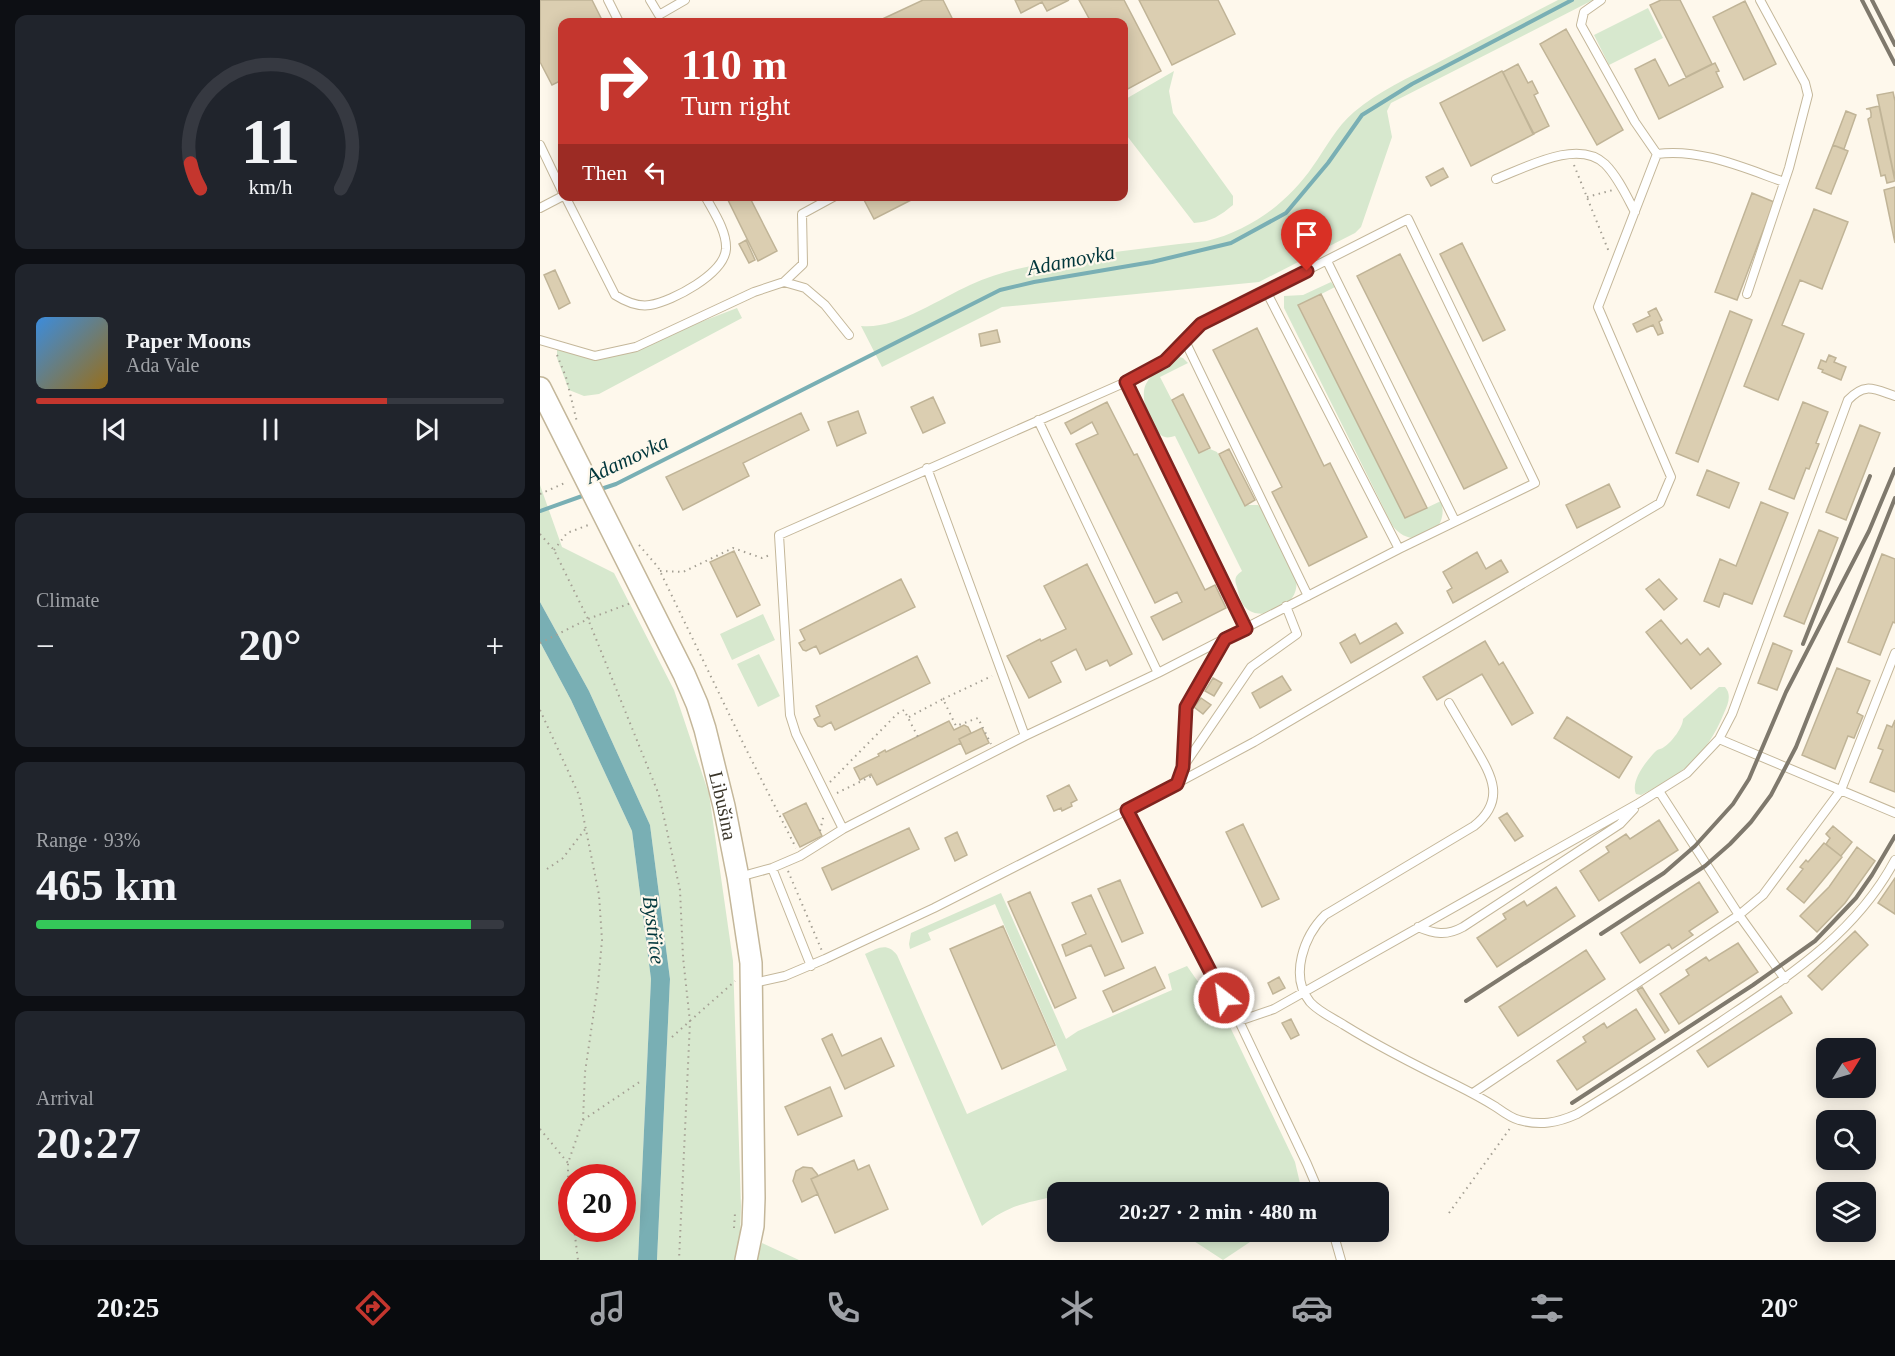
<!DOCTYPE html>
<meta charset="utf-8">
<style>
body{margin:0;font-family:Georgia,serif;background:#20242c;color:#f1f3f6;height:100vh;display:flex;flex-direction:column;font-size:22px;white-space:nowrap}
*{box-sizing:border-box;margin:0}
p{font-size:20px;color:#9ea1a6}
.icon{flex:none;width:33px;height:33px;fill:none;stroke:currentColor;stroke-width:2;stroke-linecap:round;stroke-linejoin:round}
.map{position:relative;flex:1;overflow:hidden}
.details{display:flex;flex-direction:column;gap:15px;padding:15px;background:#0d0f14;width:540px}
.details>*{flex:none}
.guide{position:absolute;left:18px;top:18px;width:570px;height:183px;border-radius:12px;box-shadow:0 3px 15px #0003;background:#c4362e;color:#fff;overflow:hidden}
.needle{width:39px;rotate:53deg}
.buttons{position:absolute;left:1276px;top:1038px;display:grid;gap:12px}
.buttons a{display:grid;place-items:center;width:60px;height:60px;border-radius:12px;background:#171b24;box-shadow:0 3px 15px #0003;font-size:30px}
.speed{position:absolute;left:18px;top:1164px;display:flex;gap:12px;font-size:30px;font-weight:700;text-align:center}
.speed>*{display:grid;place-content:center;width:78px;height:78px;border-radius:50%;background:#171b24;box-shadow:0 3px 15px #0003;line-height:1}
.speed .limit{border:9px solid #d22;background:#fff;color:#111}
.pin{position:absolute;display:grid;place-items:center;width:51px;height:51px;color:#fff;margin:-62px -26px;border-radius:50% 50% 50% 0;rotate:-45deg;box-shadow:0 0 6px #0007}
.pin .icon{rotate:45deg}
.me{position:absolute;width:66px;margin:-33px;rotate:330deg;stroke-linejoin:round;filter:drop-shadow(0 0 4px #0008)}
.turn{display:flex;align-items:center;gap:21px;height:126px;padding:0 24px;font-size:27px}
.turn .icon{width:78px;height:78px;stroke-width:2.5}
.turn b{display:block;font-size:42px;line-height:51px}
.then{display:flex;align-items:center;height:57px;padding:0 24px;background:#0003;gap:12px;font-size:22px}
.big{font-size:45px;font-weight:700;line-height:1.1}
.details .card{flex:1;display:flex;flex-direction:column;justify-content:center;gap:9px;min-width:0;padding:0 21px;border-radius:12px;background:#20242c}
.details .dial{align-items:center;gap:0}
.dial svg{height:156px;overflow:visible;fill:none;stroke:#363941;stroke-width:7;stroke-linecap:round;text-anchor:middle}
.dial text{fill:#f1f3f6;stroke:none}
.song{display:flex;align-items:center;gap:18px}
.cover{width:72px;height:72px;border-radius:9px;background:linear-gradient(135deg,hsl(210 70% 55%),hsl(40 70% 35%))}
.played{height:6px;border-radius:3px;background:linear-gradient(90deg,#c4362e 75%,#363941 75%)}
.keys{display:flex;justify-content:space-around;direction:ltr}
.heat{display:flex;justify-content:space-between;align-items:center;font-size:33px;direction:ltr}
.charge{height:9px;border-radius:4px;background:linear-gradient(90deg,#34c759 93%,#363941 0)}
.trip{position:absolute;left:507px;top:1182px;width:342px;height:60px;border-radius:12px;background:#171b24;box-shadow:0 3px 15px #0003;font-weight:700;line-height:60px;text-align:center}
.tabs{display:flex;height:96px;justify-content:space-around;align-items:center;background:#090b0e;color:#9ea1a6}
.tabs .icon{width:42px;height:42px}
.tabs .selected{color:#c4362e}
.tabs b{font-size:27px;color:#f1f3f6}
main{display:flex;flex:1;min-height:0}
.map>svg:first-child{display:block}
</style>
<main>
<section class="details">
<div class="card dial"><svg viewBox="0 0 100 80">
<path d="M14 69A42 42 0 1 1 86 69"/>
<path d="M14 69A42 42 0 0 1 9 56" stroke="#c4362e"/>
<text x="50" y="56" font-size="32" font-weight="700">11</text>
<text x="50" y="72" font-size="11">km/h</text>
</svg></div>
<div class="card">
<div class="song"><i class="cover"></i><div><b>Paper Moons</b><p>Ada Vale</p></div></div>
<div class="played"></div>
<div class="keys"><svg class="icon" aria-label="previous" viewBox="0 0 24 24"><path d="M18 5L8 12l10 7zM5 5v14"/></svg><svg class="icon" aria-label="pause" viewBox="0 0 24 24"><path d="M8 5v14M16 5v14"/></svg><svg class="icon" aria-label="next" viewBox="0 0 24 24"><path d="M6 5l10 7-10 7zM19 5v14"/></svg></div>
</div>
<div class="card"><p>Climate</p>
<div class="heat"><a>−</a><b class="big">20°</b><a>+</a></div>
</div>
<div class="card"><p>Range · 93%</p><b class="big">465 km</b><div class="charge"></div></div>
<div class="card"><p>Arrival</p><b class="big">20:27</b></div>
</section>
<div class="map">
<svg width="1355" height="1260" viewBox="0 0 1355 1260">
<rect width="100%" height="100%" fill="#fef8ec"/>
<path fill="#d7e8ce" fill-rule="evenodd" d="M1018,0H1053L851,103L847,111L852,137L821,227L815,233L719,282L462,307L342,367L321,326C355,330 399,299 430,285C460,271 494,265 527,259C573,252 620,246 667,241C710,230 748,203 773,166C786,148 796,127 814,112C839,91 868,78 897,63C937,42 978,21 1018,0Z
M1108,8L1123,38L1069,65L1054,35Z
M634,71L629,91L633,113L693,196V205C681,215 671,222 654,223L584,132V100Z
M791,282L795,287L758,306L865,518L901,501C911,533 872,553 852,525L744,308V296L763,295Z
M197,308L202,318L59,394L44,396L29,390L17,358V346L55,356L96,347Z
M639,357L643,358L648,363L620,377L659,453L670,449L677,452L705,505H718L723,510L756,576C757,584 757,591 752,598C743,611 718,620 706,608C700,603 699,594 697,587C694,579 695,576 702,571L635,436C630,437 626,439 621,435C610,427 599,397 606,384C612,371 627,365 639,357Z
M0,485L22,547L74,573L134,690L169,794L193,961L201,1206L200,1237L195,1260H117L130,979L110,825L49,691L0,602Z
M223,614L235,640L192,660L180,634Z
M0,642L31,700L92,831L111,979L98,1260H0ZM32,1178H82V1228H32Z
M219,654L240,696L218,707L197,664Z
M1179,687H1185C1192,695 1188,704 1184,713C1167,756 1141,775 1101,795L1096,794C1090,781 1107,760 1116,751C1118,749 1122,749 1124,747C1132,742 1143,727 1143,719Z
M461,893L526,1039L538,1031L632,990L628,974L647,966L691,1029L755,1162L762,1192H581C566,1183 536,1192 518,1192L517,1196C485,1203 469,1205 442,1226L325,954C338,948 347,942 357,955L427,1114L527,1070L455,904L388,933L391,940L370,949L369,944L371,933Z
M640,1232H725L683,1260Z
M222,1243L259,1260H216Z"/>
<path fill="#79afb4" d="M0,602L49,691L110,825L130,979L117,1260H98L111,979L92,831L31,700L0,642Z"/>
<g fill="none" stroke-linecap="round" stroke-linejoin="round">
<path stroke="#79afb4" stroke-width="4" d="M58,490L76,484L460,290L494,282L612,262L691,243L746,213L788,163L822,115L872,84L1032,0
M0,511L45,495"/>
</g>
<path fill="#dbceb1" stroke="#c0b497" stroke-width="1.5" d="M0,0H52L63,22H22V80L12,85L0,62Z
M383,0H403L413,20L408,22H336Z
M475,0H529L507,11L502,2L481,13Z
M539,0H584L621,71L586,90L584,84V22H551Z
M599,0H678L695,34L632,65Z
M1121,0H1140L1172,64L1146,77L1110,5Z
M1205,1L1236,64L1204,80L1173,17Z
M1026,29L1083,130L1057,145L1000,44Z
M1115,59L1129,86L1175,63L1179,71L1176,72L1183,87L1119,119L1095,69Z
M978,64L988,83L992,81L998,93L994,95L1009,126L993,134L963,72Z
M962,71L994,134L931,166L900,103Z
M1353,92L1355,101V179L1337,95Z
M1339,106L1355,181L1347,183L1345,175L1341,176L1328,119L1331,117V113L1330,109H1326Z
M1306,111L1316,115L1304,149L1293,145Z
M1293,145L1308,151L1291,194L1276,188Z
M903,168L908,177L891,186L886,177Z
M1355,187V243L1344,190Z
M1212,193L1234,202L1197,300L1175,292Z
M186,196H209L237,251L218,261Z
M322,196H379L334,219Z
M1274,209L1308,222L1282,289L1260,280L1242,325L1264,334L1238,400L1204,386Z
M206,240L215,260L209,263L199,244Z
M922,243L965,330L943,341L900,254Z
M860,254L967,468L924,489L817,276Z
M15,270L30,303L19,309L4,275Z
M781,294L887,508L865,518L758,305Z
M1116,308L1122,320L1119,322L1123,333L1118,335L1113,325L1097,332L1093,324L1110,316L1108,312Z
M1190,311L1212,320L1158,462L1136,453Z
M717,328L784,466L790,463L827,537L769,566L732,492L742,487L673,350Z
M457,330L460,342L441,346L439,334Z
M1289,355L1296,358L1294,362L1306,367L1301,380L1282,372L1283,370L1278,368L1281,360L1286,362Z
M643,394L670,448L659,453L632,400Z
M393,397L405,423L383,433L371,407Z
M567,402L594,455L597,454L665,590L675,585L686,608L623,640L611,617L642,602L637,592L615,603L536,444L558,434L552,422L531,434L525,423Z
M1263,402L1288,412L1276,443L1279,444L1269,469L1266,468L1254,499L1229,489Z
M318,411L326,433L297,446L288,422Z
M261,413L269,430L203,463L209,476L143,510L126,477Z
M1320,425L1340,433L1306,520L1286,512Z
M689,449L715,500L705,506L679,454Z
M1167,470L1199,483L1189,508L1157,495Z
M1069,484L1080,507L1037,528L1026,505Z
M1221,502L1248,513L1212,604L1184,593L1179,607L1164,601L1180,559L1196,566Z
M1279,530L1298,538L1264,624L1244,616Z
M194,551L220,605L197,617L170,562Z
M937,552L946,569L961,560L968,572L913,603L907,591L912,588L903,572Z
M1342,554L1355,559V623L1353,622L1340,655L1308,642Z
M547,564L592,654L570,666L567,660L546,670L536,649L511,662L521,682L489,698L467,656L500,639L501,641L526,629L504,586Z
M361,579L375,607L280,654L276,646L266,651L263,650L259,643L265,640L260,630Z
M1119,579L1137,599L1124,610L1106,589Z
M1121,620L1141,644L1147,639L1160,655L1168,648L1181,664L1151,689L1106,632Z
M856,623L863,633L811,663L800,643L815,634L820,644Z
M945,641L959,665L963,662L993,713L972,725L942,674L897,700L883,677Z
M1233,643L1252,651L1237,690L1218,683Z
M377,656L390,683L295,730L291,722L282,727L278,726L274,719L280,716L276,706Z
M1297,668L1330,681L1317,713L1323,716L1314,738L1308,736L1295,769L1262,755Z
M742,676L751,690L720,708L712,693Z
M673,678L682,683L674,696L665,691Z
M661,698L671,705L663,714L654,707Z
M1027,717L1092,757L1079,778L1014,738Z
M1355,720V792L1330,782L1343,750L1338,748L1347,725L1352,727Z
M409,721L414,730L424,725L428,727L431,733L419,739L421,743L337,785L331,774L320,780L314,768L339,756L338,754L345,750L346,752Z
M442,728L449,743L426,754L419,739Z
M529,785L537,800L531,803L532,806L522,811L521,808L514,811L507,796Z
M266,803L282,836L260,847L243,814Z
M967,813L983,836L975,841L959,818Z
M1119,820L1138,850L1059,901L1040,871L1069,852L1066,847L1086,834L1090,839Z
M703,824L739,899L722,907L686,832Z
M1293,826L1312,842L1301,856L1286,844L1290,838L1286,834Z
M369,828L379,849L292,890L282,868Z
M417,832L427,855L415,861L405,838Z
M1284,843L1302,857L1264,903L1247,889L1263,869L1260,867L1266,860L1268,862Z
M1317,847L1335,861L1305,903L1277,932L1260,916L1289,887Z
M1355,878V914L1338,903Z
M580,880L603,933L582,942L558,889Z
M1159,882L1178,912L1149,931L1153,935L1132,949L1129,944L1100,963L1081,933Z
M1016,887L1035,916L957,967L937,938L966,919L963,914L984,901L987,906Z
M490,892L536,998L515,1008L468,902Z
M551,895L584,968L565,976L551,945L526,956L522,945L546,934L532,903Z
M463,926L515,1045L462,1069L410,949Z
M1315,931L1328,945L1282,990L1268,976Z
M1198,943L1218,972L1139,1024L1120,994L1149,975L1146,970L1166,957L1169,961Z
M1046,950L1065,979L978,1036L959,1007Z
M615,967L625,988L573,1012L563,991Z
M739,977L745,988L733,994L728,983Z
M1102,987L1129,1030L1125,1033L1097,990Z
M1241,996L1252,1013L1168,1067L1157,1051Z
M1096,1009L1115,1039L1037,1090L1017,1061L1046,1042L1043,1037L1064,1023L1067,1028Z
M751,1019L759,1035L751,1039L742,1023Z
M292,1034L302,1056L341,1038L354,1066L305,1089L282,1039Z
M290,1087L302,1116L258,1135L245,1107Z
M314,1160L318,1170L329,1165L348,1209L295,1233L271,1179Z
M263,1167L272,1168L277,1174L278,1176L271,1179L278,1194L262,1202L253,1181L256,1171Z"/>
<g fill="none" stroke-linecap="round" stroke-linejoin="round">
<g stroke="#c4b79a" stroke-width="10">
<path id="lane" d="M68,0L79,22
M110,0L119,15L145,0
M1061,0L1044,12L1041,25L1095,122L1117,154
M0,145L22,191
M1117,154C1160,148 1204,168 1244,182
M956,179C985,168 1038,138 1065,164C1078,177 1087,197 1095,212
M25,196L75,295C86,302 97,307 110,305C133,301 184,274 186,249C187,231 173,211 165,196
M0,208L23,196
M787,261L915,521
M244,282L263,264L262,214L295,196
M726,291L859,549
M1207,294L1249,168L1268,95L1265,83L1220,0
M0,340L55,356L96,347L214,292L244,282L265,288L285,305L309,335
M645,341L768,596
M586,382L706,629
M498,420L618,673
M387,468L485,736
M909,703C917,717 925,730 933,744C950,773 968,799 934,826L785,915C764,936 749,976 770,1002C779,1012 793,1018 804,1025C841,1048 877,1066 916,1085C930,1092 943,1099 956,1107C963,1112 971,1118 979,1120C1000,1126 1017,1123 1037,1114C1085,1085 1132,1054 1179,1023C1247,977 1315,935 1355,860
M1179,739L1192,714L1308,400C1325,382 1334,389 1355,396
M643,765L646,707L684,641
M637,784L643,767L711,667L757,634L746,606
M1119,791L1199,915L1245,979
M587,810L672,977L699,1021L767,1164L779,1192
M232,868L271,966
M199,877L232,868L260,856L303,829L485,736L618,673L859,549L995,483L868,219L661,324L625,361L586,382L239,535L250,715L256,734L303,829
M878,927C894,934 907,936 923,927L1080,824L1094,809
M214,983L245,976L285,959L394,908L587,810L714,742L1120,503L1131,477L1058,307L1117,154
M699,1021L734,1009L1099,803L1147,773L1179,739L1355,813
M933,1093L1199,915L1223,895L1301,790L1355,653
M793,1232L801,1260"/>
</g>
<g stroke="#c4b79a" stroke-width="24">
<g id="secondary">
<path id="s1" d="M0,388L144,674L157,704L165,729L184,806L198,877L211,963L214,1198L213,1226L206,1260"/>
</g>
</g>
<path stroke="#a5a094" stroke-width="2" stroke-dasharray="1.5 4.5" stroke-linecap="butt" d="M1034,165L1069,252
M1047,197L1073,190
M17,355L26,377L37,422
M0,494L27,482
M0,534L14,550L48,619L119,795L140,890L143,957L150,1022L139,1260
M99,545L118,567L205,747L256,848
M14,550L27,533L51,524
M120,571L143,572L193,548L222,558L230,555
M0,643L48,619L91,603
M403,699L452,676
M0,710L39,795L59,895L62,940L58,984L45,1072L43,1120L28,1163V1184L32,1209
M369,717L403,699L416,726L438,718L451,744
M290,782L357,714L364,710L378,737
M297,793L332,776
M280,831L284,814
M7,869L23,858L46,828
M248,871L282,951
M132,1037L195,981
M43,1120L101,1081
M0,1129L28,1163
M909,1213L971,1127
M34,1228L38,1260
M194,1228L195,1213"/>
<use href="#lane" stroke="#fff" stroke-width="8"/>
<use href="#secondary" stroke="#fff" stroke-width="21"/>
<path stroke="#7f796d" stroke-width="4" d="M1322,0L1355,64
M1332,0L1355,45
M1263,644L1330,476
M1061,934L1165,866L1190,844L1211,822L1231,795L1256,747L1355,498
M926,1001L1124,873L1155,846L1193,804L1209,779L1246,692L1329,531L1355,469
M1032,1103L1213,985L1275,941L1316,898L1332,875L1355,836"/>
</g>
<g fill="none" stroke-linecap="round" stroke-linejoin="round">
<g stroke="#7f231e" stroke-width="15">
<path id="route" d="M684,998L587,810L637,784L643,767L646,707L685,639L706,629L586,382L625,361L661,324L767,271"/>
</g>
<use href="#route" stroke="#c4362e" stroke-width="10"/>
</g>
<g text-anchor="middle" stroke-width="4.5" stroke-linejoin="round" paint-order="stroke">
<g font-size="20" fill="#393428" stroke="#fef8ec">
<text dy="7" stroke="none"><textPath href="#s1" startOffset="458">Libušina</textPath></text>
</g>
<g font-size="21" font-style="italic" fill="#00363b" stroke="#fef8ec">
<text transform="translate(531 260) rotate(-11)" y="7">Adamovka</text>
<text transform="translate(87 459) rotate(-25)" y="7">Adamovka</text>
<text transform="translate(114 930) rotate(83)" y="7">Bystřice</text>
</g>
</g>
</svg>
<div class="buttons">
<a><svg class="needle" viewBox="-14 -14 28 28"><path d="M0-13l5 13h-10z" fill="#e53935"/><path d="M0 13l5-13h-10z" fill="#9ea1a6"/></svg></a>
<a><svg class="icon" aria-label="search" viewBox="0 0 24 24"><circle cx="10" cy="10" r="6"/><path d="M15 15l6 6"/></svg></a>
<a><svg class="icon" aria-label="layers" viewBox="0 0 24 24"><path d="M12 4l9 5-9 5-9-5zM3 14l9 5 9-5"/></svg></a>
</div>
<div class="speed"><div class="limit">20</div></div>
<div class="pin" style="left:767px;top:271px;background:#d93025"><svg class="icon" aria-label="arrive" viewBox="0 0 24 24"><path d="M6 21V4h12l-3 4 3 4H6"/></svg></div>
<svg class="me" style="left:684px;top:998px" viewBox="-20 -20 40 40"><circle r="17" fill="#c4362e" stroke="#fff" stroke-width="3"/><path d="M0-11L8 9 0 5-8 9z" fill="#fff"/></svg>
<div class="trip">20:27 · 2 min · 480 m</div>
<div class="guide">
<div class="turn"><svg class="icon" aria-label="right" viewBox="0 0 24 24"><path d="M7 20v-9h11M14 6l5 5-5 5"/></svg><div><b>110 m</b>Turn right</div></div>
<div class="then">Then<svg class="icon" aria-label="left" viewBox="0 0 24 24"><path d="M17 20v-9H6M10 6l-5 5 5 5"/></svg></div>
</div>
</div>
</main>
<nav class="tabs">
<b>20:25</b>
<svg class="icon selected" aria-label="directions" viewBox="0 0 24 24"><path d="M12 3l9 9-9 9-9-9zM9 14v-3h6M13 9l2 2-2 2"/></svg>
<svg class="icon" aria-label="music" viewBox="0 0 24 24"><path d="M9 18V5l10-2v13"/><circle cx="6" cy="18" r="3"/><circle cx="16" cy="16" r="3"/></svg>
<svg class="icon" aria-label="phone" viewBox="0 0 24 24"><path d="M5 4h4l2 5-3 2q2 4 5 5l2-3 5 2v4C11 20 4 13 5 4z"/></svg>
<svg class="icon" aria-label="climate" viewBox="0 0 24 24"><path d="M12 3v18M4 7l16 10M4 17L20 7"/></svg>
<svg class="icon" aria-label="car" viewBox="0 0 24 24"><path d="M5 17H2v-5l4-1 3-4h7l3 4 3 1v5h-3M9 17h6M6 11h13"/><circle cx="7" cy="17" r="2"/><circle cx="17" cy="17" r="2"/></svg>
<svg class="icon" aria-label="filters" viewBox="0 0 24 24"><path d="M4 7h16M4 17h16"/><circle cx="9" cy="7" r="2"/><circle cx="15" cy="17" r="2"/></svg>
<b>20°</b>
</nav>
